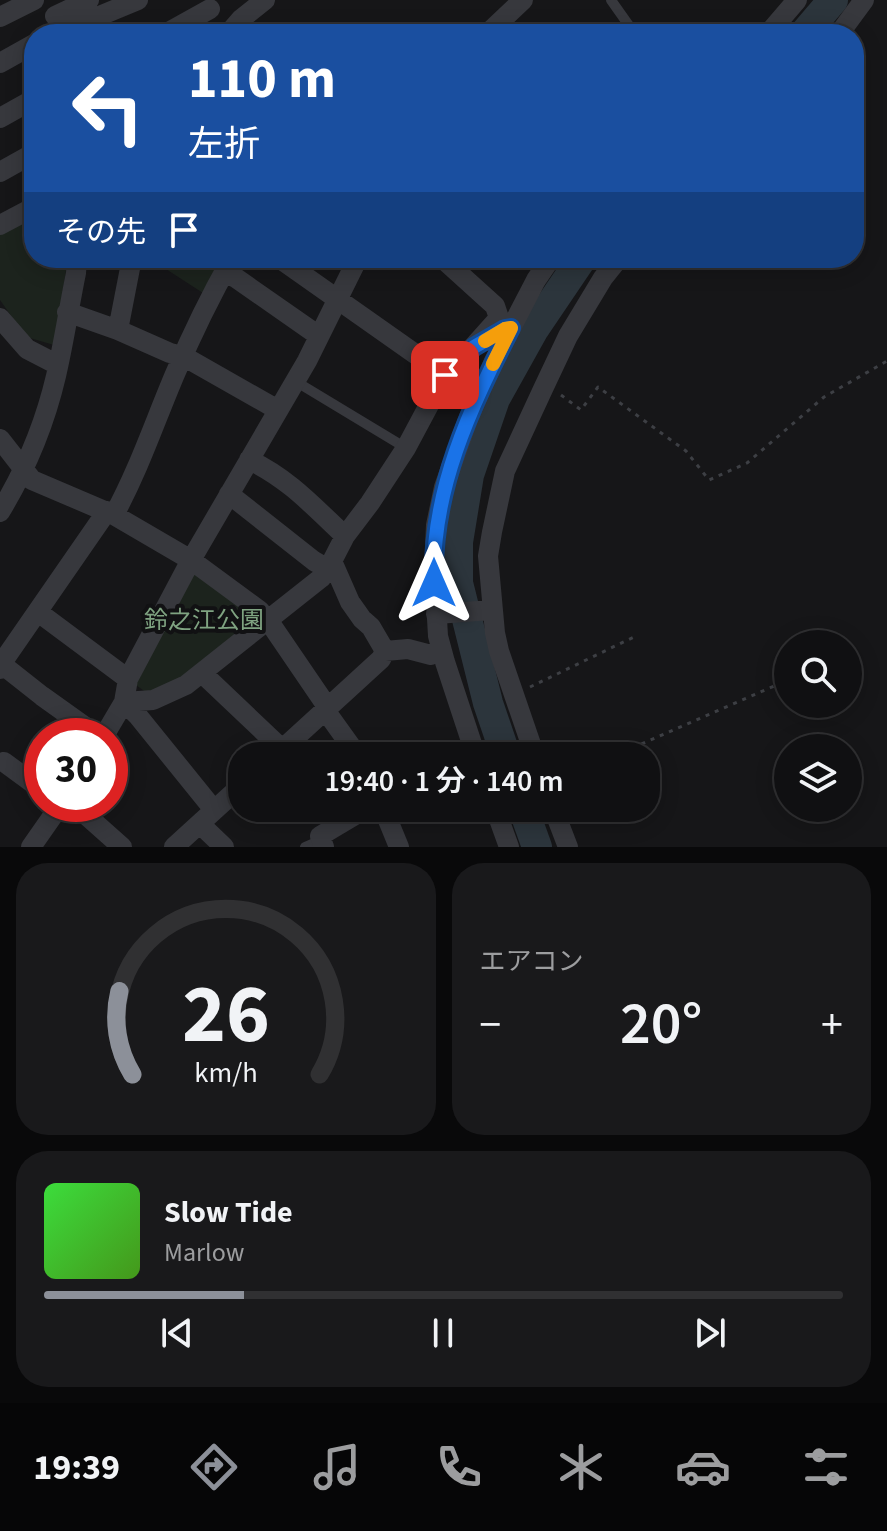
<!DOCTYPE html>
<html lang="ja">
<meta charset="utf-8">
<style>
body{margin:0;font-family:"Source Sans 3","Noto Sans JP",sans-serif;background:#19191b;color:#f1f3f6;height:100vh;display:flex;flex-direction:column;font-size:30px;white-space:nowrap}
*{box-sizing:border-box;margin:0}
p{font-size:26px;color:#9c9d9f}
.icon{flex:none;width:44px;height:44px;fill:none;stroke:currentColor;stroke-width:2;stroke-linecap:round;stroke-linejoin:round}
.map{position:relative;height:847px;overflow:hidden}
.details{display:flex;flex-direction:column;gap:16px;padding:16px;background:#09090a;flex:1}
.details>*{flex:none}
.banner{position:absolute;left:24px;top:24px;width:840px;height:244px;border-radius:32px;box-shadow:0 4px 20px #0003,0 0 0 2px #303032;background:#1a4fa0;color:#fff;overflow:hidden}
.controls{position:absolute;left:774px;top:630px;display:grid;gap:16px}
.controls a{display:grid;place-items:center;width:88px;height:88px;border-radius:50%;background:#101012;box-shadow:0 4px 20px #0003,0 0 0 2px #303032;font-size:40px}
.speed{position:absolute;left:24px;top:718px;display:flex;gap:16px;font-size:40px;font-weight:700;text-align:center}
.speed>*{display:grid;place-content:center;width:104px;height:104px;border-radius:50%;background:#101012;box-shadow:0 4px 20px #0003,0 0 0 2px #303032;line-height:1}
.speed .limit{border:12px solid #d22;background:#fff;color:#111}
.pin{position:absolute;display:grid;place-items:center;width:68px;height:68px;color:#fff;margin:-34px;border-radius:16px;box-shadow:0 4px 12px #0006}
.me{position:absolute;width:88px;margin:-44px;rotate:0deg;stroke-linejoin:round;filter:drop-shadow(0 0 6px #0008)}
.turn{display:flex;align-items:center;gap:28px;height:168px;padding:0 32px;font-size:36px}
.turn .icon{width:104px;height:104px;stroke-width:2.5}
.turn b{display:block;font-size:56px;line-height:68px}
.then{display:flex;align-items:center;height:76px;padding:0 32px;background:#0003;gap:16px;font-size:30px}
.big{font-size:60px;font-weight:600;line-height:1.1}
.details .widget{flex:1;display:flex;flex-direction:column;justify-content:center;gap:12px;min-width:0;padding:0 28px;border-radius:32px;background:#19191b}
.details .dial{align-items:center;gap:0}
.dial svg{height:208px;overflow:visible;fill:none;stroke:#303032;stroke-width:7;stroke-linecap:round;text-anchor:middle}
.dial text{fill:#f1f3f6;stroke:none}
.song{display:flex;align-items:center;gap:24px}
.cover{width:96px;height:96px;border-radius:12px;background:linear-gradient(135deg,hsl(120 70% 55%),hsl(100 70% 35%))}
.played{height:8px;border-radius:4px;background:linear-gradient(90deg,#8c9099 25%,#303032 25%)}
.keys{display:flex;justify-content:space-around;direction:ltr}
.heat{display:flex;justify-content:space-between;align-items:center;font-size:44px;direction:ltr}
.details .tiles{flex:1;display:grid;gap:16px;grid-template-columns:1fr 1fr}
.widget:last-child{grid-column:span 2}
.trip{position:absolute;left:228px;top:742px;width:432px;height:80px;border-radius:32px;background:#101012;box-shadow:0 4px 20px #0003,0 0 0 2px #303032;font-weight:600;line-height:80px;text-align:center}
.dock{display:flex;height:128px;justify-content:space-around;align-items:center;background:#060607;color:#9c9d9f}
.dock .icon{width:56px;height:56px}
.dock .active{color:#8c9099}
.dock b{font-size:36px;color:#f1f3f6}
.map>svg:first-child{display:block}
</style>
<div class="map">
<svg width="887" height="847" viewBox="0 0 887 847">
<rect width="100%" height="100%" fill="#161618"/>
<path fill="#1c231d" d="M34,213V258H68L54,345L30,338L24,334L0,300V231Z
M149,258H225L203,293Z
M197,574L253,615L254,622L184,679L147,693L136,685L190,576Z"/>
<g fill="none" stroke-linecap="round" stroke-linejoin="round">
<path stroke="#2c353c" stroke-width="30" d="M804,34L833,0
M506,756L488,703L458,583V542L469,475L495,399L534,329L582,258
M523,808L537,847"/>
<path stroke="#3d3f44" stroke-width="3" stroke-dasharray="4 6" stroke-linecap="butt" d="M561,395L581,410L598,387L686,451L709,480L747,463L824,397L887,361
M530,687L638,635
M614,756L788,680"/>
<path stroke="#37383d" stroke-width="10" d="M611,0L635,34
M295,381L406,448
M305,847L321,840"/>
<path stroke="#37383d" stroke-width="20" d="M55,16L89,0
M0,17L34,0
M56,34L138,0
M165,34L210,9
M228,34L241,19L265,0
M487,34L523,0
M768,34L797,0
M839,34L864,0
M0,63L34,44
M0,118L34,99
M0,172L34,153
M0,225L34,207
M279,258L445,375
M224,272L236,278L319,336
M67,312L118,330L170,353L183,356L278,410
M0,318L27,349L58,365
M118,330L132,258
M0,439L32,480L114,515L191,560L259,610L268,620L328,708
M249,460C288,478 314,507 345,536
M229,494L314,561L328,569
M0,512C25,471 45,423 56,376C64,342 69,307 76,273L77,258
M114,515C139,469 155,421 175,374C192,334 211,295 232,258
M38,612L128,679
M436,614L492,610
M385,651L408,649L431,655L440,649
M4,666L42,696L98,736
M0,669L4,666L6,657L107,511
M203,674L282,749
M124,702L153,700L186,685L321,578L328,569L345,536L370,503L406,448L445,375L457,365L499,318L495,306L442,258
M124,702L138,716L214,810
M325,710L358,756
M104,736L124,702L128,679L191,560L307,361L358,258
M275,756L381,659L385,651L371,627L362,619L350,602L332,561
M476,756L445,662L438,636L434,566L436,525L444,487L469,417L494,361L536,280L551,258
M535,756L499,651L495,633L488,556L492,532L505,471L543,389L568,336L603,278L619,258
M4,762L42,790
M70,804L77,807L122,847
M383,808L399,847
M495,808L509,847
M553,808L568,847
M200,824L224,847
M31,847L61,804
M174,847L242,785
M324,847L320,836L367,808"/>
</g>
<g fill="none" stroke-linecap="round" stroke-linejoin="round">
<g stroke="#114b97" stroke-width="20">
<path id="route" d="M434,583C431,490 470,409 511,328L505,329L474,347L457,365L445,375"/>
</g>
<use href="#route" stroke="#1a73e8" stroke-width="14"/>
<path stroke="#f59e0b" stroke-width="14" d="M485,341L505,329L511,328L493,364"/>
</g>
<g text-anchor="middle" stroke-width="8" stroke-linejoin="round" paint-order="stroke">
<g font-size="24" fill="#7fa381" stroke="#111113">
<text x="204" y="628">鈴之江公園</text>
</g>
</g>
</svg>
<div class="controls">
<a><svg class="icon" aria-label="search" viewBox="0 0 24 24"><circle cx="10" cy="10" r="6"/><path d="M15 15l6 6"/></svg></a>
<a><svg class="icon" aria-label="layers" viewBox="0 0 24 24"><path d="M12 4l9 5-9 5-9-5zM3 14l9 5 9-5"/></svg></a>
</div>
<div class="speed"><div class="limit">30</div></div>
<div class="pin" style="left:445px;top:375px;background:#d93025"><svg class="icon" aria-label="arrive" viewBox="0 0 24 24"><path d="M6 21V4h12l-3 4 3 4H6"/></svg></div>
<svg class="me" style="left:434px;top:583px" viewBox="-20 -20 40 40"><path d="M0-17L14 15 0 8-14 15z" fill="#1a73e8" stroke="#fff" stroke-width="4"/></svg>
<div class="trip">19:40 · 1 分 · 140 m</div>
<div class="banner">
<div class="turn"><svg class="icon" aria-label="left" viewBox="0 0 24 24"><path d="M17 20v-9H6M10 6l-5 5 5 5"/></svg><div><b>110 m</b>左折</div></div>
<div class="then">その先<svg class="icon" aria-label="arrive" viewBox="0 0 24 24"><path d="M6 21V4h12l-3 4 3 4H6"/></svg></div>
</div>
</div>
<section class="details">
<div class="tiles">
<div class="widget dial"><svg viewBox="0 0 100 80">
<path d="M14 69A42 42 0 1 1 86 69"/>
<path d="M14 69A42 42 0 0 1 9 37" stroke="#8c9099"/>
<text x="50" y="56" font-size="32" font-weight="700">26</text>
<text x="50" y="72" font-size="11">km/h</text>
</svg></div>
<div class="widget"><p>エアコン</p>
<div class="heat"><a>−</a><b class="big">20°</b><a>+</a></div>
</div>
<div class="widget">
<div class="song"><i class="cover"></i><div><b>Slow Tide</b><p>Marlow</p></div></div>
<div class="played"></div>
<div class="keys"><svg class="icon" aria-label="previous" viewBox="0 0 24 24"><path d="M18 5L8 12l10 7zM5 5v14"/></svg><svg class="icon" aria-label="pause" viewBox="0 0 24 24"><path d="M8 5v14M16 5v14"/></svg><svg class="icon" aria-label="next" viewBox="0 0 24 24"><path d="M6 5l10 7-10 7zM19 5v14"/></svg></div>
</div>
</div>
</section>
<nav class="dock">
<b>19:39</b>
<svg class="icon active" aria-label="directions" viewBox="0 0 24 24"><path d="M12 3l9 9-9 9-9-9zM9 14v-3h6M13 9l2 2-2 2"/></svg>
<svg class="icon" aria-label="music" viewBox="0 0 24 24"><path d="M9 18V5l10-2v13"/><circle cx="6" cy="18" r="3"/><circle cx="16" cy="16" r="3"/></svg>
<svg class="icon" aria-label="phone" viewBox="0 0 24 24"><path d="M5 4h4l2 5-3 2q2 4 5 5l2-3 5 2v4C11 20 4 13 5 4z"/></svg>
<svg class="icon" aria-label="climate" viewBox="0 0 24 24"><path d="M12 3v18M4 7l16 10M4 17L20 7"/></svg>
<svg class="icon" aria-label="car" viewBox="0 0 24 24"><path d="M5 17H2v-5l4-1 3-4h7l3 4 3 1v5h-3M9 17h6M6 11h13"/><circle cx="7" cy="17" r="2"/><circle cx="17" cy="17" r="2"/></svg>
<svg class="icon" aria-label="filters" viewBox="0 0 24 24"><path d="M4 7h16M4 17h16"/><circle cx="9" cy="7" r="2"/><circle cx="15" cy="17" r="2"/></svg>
</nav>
